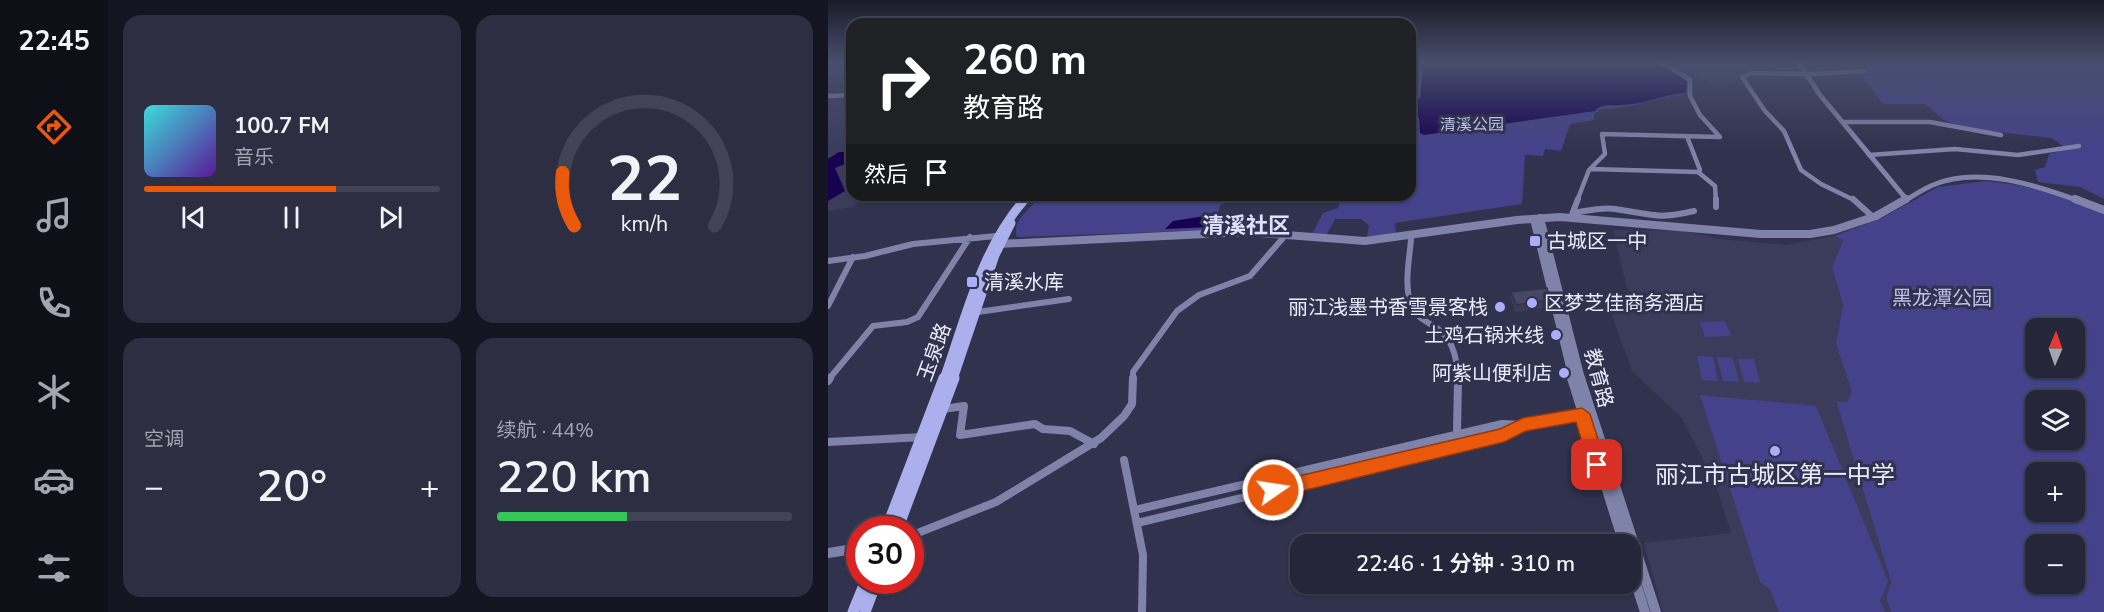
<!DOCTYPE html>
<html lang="zh">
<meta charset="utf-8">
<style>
body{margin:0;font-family:"Nunito Sans","Noto Sans SC",sans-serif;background:#2d2e42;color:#f1f3f6;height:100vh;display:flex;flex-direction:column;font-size:22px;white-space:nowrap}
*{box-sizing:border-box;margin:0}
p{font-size:20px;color:#a3a5af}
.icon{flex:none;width:33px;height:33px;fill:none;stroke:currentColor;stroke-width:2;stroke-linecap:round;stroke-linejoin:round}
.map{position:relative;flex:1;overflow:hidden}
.details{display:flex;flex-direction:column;gap:15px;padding:15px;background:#141520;width:720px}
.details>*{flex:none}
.top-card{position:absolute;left:18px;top:18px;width:570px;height:183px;border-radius:18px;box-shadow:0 2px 4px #0004,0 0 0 2px #424354;background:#202124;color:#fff;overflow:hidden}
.needle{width:39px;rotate:2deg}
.tools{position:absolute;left:1197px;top:318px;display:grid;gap:12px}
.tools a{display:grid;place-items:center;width:60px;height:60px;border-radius:12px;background:#25263a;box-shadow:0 2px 4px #0004,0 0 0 2px #424354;font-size:30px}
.speed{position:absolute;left:18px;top:516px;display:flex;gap:12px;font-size:30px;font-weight:700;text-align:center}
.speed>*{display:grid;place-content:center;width:78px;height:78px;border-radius:50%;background:#25263a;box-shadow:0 2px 4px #0004,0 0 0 2px #424354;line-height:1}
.speed .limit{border:9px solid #d22;background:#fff;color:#111}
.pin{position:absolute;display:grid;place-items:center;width:51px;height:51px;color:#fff;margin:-26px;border-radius:12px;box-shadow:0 3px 9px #0006}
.me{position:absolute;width:66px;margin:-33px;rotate:77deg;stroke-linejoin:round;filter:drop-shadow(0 0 4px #0008)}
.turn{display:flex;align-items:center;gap:21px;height:126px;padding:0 18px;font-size:27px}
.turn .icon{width:78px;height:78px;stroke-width:2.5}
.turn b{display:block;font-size:42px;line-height:51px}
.then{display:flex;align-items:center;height:57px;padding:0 18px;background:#0003;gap:12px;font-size:22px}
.big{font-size:45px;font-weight:600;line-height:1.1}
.details .card{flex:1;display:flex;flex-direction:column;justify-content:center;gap:9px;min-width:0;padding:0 21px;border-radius:18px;background:#2d2e42}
.details .dial{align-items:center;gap:0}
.dial svg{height:156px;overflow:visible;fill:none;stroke:#424354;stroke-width:7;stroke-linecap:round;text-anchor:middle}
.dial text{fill:#f1f3f6;stroke:none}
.song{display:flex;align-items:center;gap:18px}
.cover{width:72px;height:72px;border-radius:9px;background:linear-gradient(135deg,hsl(180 70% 55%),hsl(270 70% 35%))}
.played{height:6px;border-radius:3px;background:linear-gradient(90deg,#ea580c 65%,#424354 65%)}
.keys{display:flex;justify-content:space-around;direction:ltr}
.heat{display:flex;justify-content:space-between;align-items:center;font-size:33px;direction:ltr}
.charge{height:9px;border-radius:4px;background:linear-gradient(90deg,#34c759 44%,#424354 0)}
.details .tiles{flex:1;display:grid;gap:15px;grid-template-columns:repeat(2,1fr)}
.trip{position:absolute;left:462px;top:534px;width:351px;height:60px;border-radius:18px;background:#25263a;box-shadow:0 2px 4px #0004,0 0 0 2px #424354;font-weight:600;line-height:60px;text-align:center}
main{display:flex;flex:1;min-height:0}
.dock{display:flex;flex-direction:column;width:108px;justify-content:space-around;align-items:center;background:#0f0f17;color:#a3a5af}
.dock .icon{width:42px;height:42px}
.dock .active{color:#ea580c}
.dock b{font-size:27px;color:#f1f3f6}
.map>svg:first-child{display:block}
</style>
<main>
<nav class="dock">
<b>22:45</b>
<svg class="icon active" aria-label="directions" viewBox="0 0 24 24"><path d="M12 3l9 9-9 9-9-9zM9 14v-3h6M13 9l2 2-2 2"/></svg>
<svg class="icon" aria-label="music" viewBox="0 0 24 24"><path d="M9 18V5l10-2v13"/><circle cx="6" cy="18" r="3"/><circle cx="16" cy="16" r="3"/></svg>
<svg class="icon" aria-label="phone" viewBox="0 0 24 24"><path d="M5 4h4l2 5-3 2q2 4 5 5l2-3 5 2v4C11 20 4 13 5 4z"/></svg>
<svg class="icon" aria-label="climate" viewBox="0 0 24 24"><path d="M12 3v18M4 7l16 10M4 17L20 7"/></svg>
<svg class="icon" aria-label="car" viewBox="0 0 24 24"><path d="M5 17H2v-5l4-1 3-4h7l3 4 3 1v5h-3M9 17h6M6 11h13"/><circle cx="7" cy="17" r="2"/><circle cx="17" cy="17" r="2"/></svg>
<svg class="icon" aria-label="filters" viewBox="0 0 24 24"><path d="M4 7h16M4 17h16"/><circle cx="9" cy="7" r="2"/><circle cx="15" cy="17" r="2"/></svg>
</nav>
<section class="details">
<div class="tiles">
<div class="card">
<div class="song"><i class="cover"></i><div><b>100.7 FM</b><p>音乐</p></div></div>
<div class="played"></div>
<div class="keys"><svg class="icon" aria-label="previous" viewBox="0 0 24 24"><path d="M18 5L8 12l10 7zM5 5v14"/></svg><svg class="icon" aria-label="pause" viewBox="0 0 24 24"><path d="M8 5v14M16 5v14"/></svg><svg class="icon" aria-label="next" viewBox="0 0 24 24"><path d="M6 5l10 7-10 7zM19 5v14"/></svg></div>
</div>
<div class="card dial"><svg viewBox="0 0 100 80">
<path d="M14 69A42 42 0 1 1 86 69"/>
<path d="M14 69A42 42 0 0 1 8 42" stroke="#ea580c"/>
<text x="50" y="56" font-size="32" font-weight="700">22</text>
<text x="50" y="72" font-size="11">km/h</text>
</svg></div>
<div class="card"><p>空调</p>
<div class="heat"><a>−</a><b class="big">20°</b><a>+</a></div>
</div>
<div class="card"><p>续航 · 44%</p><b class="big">220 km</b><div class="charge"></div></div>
</div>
</section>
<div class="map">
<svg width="1276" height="612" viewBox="0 0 1276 612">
<rect width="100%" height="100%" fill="#31324d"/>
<path fill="#3b3c5c" d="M842,63H962L972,73L908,72L906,76L909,78L908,82L892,87L864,76Z
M24,97V195H39L24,207L0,211V98Z
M785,230L856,231L892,239L958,245L1006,236L1015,240L1004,268L1015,304L1008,344L1024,392L1019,402H1008L1063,582L1058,598L1063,612H835L816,543L903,533L888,485L854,418L804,371L783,313L809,310L798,284Z"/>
<path fill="#44428b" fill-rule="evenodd" d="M582,63H833L853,74L861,83V94C831,97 803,109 773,109L766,114V120L742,124L733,151L717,149L715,156L697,155L694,204L567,223L568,234L539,237L541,226L534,219H507L498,236L484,234L495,213L510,208L513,195H582Z
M1049,63H1276V199L1252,187L1210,182L1207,170L1217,167L1221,154L1239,149L1224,138L1135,128L1116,120L1097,104H1055L1036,78L1039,72L1034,68Z
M1158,181C1199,185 1240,195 1276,214V612H1063L1058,598L1063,582L1008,401L1019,402L1024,392L1008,344L1015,304L1004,268L1015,240L1006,236L1054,218L1110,187ZM1208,328H1246V368H1208ZM1208,400H1246V440H1208ZM1208,472H1246V512H1208ZM1208,544H1246V584H1208Z
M215,195H421L392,205L386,230L189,237C182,221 205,206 215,195Z
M897,321L903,335L901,336L877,337L872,322Z
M869,356L885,357L890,381L874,380Z
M889,357L905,358L911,382L895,381Z
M910,359H926L932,383L916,382Z
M872,395L988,406L1060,581L1052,601L1057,612H951L942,589L932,582Z"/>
<path fill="#170251" d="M582,63H830L856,77L859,82L858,93C836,94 816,105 793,105C784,106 773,103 767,111L596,135L592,133L591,118H582V102L592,98L595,70L591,65L584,66L582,78Z
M11,152H24V161L7,168L17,191L0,201V159Z
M383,215L389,219L385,227L337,229L345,221Z"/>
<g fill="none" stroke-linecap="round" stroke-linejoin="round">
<path stroke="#8083a9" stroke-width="4.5" d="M980,74L924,73L914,77L937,111L956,131L973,170L993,184L1028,201
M983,74L1036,71
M0,96L24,95
M1016,122H1102L1173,135
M860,139L872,170L870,172L887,186L888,201
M1041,155L1127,149L1190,155L1251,146
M762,169L870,172
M749,201L761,170L777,154L774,134L892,137L872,115L862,96V80L835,63"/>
<path stroke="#8083a9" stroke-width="6" d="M888,199V207
M1025,199L1045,217
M745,213C758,211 774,207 787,209C823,214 828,220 866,211
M743,217L750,199
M583,240C581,261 576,285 583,305C588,318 600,322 610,329C626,340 629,361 630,379
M0,261L37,256L85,244L168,236
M0,306L25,257
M150,312L241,299
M1,379L45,326L79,322L90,317L142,237
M305,379V372L349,311L371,295L422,276L455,238"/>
<path stroke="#8083a9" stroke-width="8" d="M0,381L2,378
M115,409L136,406L132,435L207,424L215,429L242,431L266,444
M629,434L630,378
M0,442L95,437
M296,460L315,555L314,612
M307,510L674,424L695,425L754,414
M309,523L676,435L695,425
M82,536L168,502L273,438L296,416L304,404L305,378"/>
<path stroke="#8083a9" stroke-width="5" d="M971,63L992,95L1079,200
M1076,201C1085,196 1095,189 1105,185C1150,166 1208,185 1251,201"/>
<path stroke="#8083a9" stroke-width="8" d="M1247,199L1276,210
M712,218L753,379
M706,219L745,379
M170,244L419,232L537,241L689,220L732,217L933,234H982L1006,230L1048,216L1078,199"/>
<path stroke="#8083a9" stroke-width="10" d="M744,378L796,544
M752,378L828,612
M0,553L32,548
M802,565L817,612"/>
<path stroke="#abafeb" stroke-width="7" d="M196,201L201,195"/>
<path stroke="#abafeb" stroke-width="9" d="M116,379C138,317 153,249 197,199
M125,379L167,255L183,223"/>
<path stroke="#abafeb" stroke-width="11" d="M58,530L116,378
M69,530L126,378
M25,612L38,580
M37,612L49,580"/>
</g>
<path fill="#3b3d56" d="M683,292L722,300L721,307L687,312L683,299Z"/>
<path fill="#454764" stroke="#303246" stroke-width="1.5" d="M719,288L722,300L688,305L683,292Z"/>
<linearGradient id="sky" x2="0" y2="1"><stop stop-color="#1b1c2a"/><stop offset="0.42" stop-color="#484f6d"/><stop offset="1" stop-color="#484f6d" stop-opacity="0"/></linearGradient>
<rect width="1276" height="149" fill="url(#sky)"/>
<path fill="#ea580c" stroke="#983908" stroke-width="1.5" d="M754,408L762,414L778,465L775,470L769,473L763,470L761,465L748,422L698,431L676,442L445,498L439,496L436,490L439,485L445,482L672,429L695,418Z"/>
<g fill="#abaffb" stroke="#31324d" stroke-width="2">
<rect x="701" y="235" width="12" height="12" rx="3"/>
<rect x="138" y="276" width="12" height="12" rx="3"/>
<circle cx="704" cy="303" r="6"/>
<circle cx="672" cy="307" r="6"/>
<circle cx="728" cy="335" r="6"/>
<circle cx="736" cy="373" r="6"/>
<circle cx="947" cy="451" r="6"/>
</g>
<g text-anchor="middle" stroke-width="6" stroke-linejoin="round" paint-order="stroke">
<g font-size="16" fill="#bcbfec" stroke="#31324d">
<text x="644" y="130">清溪公园</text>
</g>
<g font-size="20" fill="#eaebfd" stroke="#31324d" text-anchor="start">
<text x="719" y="248">古城区一中</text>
<text x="156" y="289">清溪水库</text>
<text x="716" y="310">区梦芝佳商务酒店</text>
<text x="660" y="314" text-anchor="end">丽江浅墨书香雪景客栈</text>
<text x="716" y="342" text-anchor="end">土鸡石锅米线</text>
<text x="724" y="380" text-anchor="end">阿紫山便利店</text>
</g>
<g font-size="20" fill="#bcbfec" stroke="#31324d">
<text x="1114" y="305">黑龙潭公园</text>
</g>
<g font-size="20" fill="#eaebfd" stroke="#31324d">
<text transform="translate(106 352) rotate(-70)" y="7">玉泉路</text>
<text transform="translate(771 378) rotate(75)" y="7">教育路</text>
</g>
<g font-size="22" font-weight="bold" fill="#dee1fe" stroke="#31324d">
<text x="418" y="233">清溪社区</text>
</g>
<g font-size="24" fill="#eaebfd" stroke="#31324d">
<text x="947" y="483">丽江市古城区第一中学</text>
</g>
</g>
</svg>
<div class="tools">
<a><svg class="needle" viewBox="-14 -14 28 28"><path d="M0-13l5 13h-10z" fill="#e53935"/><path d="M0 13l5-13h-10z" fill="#a3a5af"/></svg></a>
<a><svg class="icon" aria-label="layers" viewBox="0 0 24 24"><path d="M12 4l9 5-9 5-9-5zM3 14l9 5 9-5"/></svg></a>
<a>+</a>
<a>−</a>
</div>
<div class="speed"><div class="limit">30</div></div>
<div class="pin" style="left:769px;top:465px;background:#d93025"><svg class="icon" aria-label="arrive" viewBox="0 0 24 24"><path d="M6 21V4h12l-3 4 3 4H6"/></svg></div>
<svg class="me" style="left:445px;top:490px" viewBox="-20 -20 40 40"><circle r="17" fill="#ea580c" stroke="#fff" stroke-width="3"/><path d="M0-11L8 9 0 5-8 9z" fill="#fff"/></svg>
<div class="trip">22:46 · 1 分钟 · 310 m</div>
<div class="top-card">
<div class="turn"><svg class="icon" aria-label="right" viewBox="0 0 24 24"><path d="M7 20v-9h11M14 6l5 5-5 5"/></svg><div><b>260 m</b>教育路</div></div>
<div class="then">然后<svg class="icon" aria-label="arrive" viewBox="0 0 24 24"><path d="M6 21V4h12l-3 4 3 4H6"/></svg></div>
</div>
</div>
</main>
